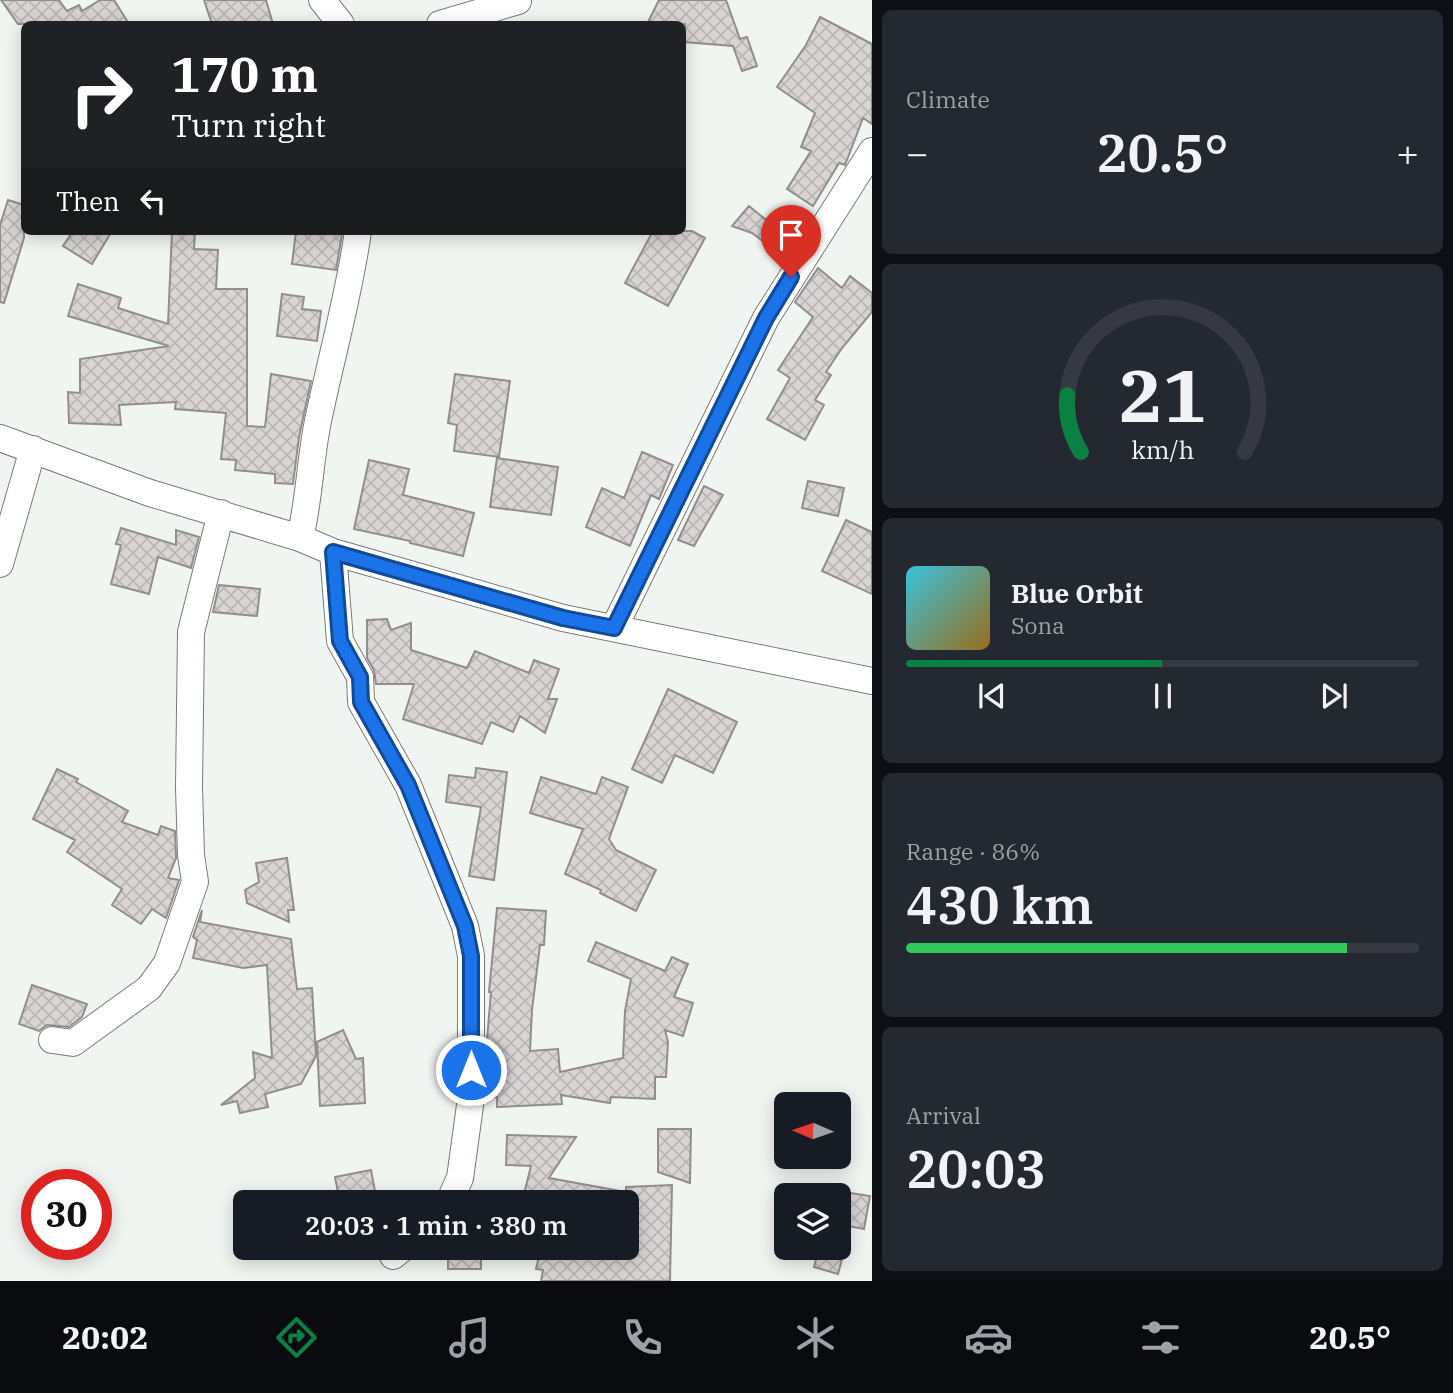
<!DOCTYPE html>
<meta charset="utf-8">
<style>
body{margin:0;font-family:"IBM Plex Serif",serif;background:#242831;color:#f1f3f6;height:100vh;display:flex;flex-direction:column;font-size:26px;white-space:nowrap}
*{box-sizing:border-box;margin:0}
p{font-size:23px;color:#9ea1a6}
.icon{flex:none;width:38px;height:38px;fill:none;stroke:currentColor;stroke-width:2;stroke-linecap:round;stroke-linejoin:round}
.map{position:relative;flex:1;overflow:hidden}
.sheet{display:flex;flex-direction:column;gap:10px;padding:10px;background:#0d0f14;width:581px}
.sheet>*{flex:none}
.guide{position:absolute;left:21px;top:21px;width:665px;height:214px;border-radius:10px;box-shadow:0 4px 18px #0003;background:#202124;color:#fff;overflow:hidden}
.needle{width:46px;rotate:272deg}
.buttons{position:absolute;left:774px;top:1092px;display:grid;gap:14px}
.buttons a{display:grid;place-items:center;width:77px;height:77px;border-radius:10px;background:#171b24;box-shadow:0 4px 18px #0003;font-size:35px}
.speed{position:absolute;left:21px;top:1169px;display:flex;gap:14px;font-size:35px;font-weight:700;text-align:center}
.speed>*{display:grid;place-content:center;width:91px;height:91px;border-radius:50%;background:#171b24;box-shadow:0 4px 18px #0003;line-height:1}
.speed .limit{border:10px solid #d22;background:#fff;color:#111}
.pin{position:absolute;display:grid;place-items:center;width:60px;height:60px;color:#fff;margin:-72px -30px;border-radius:50% 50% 50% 0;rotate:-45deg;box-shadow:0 0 7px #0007}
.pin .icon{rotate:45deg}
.me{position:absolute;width:77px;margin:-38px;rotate:0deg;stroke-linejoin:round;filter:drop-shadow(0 0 5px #0008)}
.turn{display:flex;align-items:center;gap:24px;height:147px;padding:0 35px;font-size:32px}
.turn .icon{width:91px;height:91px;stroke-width:2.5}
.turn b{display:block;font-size:49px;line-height:60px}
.then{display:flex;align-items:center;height:66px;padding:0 35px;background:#0003;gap:14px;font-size:26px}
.big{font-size:52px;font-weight:600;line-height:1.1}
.sheet .widget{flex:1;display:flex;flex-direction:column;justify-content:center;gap:10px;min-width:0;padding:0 24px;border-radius:10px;background:#242831}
.sheet .dial{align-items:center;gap:0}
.dial svg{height:182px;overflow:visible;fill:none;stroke:#363941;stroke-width:7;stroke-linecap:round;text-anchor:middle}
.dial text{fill:#f1f3f6;stroke:none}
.song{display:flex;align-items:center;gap:21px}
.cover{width:84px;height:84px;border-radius:10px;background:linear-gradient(135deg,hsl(190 70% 55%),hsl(40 70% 35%))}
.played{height:7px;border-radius:4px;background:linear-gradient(90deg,#0b8043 50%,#363941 50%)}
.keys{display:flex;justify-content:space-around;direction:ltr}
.heat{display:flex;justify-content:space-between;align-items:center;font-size:38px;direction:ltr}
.charge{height:10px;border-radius:5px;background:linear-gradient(90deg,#34c759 86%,#363941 0)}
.trip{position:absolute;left:233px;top:1190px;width:406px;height:70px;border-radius:10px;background:#171b24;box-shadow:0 4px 18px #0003;font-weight:600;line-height:70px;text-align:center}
.dock{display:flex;height:112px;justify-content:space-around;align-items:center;background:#090b0e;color:#9ea1a6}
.dock .icon{width:49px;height:49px}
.dock .selected{color:#0b8043}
.dock b{font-size:32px;color:#f1f3f6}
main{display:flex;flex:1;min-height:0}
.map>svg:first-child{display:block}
</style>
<main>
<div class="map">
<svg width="872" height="1281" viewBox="0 0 872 1281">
<defs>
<pattern id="building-cross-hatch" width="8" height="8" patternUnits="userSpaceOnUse" patternTransform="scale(1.75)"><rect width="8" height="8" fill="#d9d5d4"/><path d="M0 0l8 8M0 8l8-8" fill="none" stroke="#b9b6b5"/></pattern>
</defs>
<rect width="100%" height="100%" fill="#f1f5f2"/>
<path fill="url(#building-cross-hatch)" stroke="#928e8d" stroke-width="2" d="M1,0H59L67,11L79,5L82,11L100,0H114L129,24H18Z
M204,0H266L273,24H212Z
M659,0H726L740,39L747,37L757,66L742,71L733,46L684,42L685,24H647Z
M820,17L872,44V124L863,118L845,165L839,163L813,206L787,189L811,151L801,147L815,113L777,87L806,45Z
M8,200L24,205V238L4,303L0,302V225Z
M749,206L771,224L778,214L793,240L781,255L752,233L732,226Z
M73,231H112L92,264L63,246Z
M172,231H195L194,249L218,250L216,289H247V426L265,427L271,374L311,381L299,437L293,484L275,483V474L235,470L236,460L221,459L226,413L175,409L176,402L119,405L121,425L69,423L68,392L80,393V359L169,346L68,316L78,284L121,298L118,308L168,324Z
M296,231L342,234L336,270L292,264Z
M653,231H692L705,238L668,306L625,283Z
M818,268L842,288L850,276L872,293V312L842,348L826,372L831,375L815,400L824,405L805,440L767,419L790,378L778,370L813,317L795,302Z
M282,294L304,297L302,309L321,311L317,341L277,336Z
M455,374L510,381L499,457L454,451L457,425L448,423Z
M642,452L673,465L659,499L651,495L630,546L586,527L602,488L624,498Z
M497,458L558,467L551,515L490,507Z
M369,460L409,469L403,495L474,513L463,556L410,543V541L354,529Z
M808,481L844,488L838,516L802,508Z
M704,486L723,495L694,546L678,540Z
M846,520L872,532V594L822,571Z
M121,528L176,545V530L199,537L191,568L158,557L149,594L111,584L121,545L116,544Z
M219,585L260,589L257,616L213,612Z
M387,619L391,630L411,623V650L467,668L475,651L529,673L534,660L559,669L548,699H557L545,733L520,716L513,732L491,722L482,744L403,719L414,684H376L374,670L367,658V620Z
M668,689L737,722L713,773L675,755L662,783L632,769Z
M476,768L507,772L494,880L469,876L481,807L446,802L449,775L475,778Z
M57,769L78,779L76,782L128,811L122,822L158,835L161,826L175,831L176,858L168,878L179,880L166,918L152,909L141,924L112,905L122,889L67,852L75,840L33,819Z
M541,777L596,794L602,777L628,787L609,839L616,850L656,870L636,911L600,893L601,890L565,874L583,829L530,813Z
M287,858L294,910H288L289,922L247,903L245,890L259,882L256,863Z
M497,908L546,911L544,945H540L532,1010L530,1051L558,1049L560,1072L623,1058L625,1011L631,979L588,961L596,942L665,971L672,957L688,964L674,997L693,1003L683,1036L665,1030L668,1042L666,1077H655V1099L611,1097L610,1103L561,1095L562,1104L497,1107V1097L487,1098V1040L491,992H489Z
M202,910L200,922L291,939L297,989L312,988L316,1056L301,1084L265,1094L268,1107L240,1113L237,1101L221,1105L255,1078L253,1052L272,1058L267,965L243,968L193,958L197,940L193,937Z
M32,985L87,1004L82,1017L69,1027L47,1025L39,1031L19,1024Z
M343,1030L356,1059L363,1058L365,1103L320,1106L317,1042Z
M658,1129H691L690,1183L658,1172Z
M507,1135L576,1137L549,1178L626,1192V1187L672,1185L670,1281H541L543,1270L536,1269L541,1248H626V1202H522L531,1166L506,1165Z
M371,1170L377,1202H340L335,1177Z
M838,1191L870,1196L864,1229L838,1224Z
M448,1248H481V1269H448Z
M819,1248H845L838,1274L814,1267Z"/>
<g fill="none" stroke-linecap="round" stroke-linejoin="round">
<g stroke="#787b79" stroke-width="28">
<path id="minor" d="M322,0L341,24
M440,24L518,1
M0,438L150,493L300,538L333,552L563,618L872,681
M300,538C309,501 310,463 317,426C330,361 349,297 358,231
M333,552L340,641L360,677L361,702L408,785L465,926L471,956V1098L460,1178L449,1202
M0,564L33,449
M614,628L766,318L872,151
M52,1040L73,1043L149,988L167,963L195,882L191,855L189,787L191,632L221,513
M393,1256L403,1248"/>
</g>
<use href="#minor" stroke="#fff" stroke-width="26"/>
</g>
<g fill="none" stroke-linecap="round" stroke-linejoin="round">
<g stroke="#114b97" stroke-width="18">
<path id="route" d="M471,1070V956L465,926L408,785L361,702L360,677L340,641L333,552L563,618L614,628L766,318L791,277"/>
</g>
<use href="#route" stroke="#1a73e8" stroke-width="12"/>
</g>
</svg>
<div class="buttons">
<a><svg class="needle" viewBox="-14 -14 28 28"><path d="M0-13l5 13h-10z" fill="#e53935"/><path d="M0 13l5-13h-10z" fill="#9ea1a6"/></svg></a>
<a><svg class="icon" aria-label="layers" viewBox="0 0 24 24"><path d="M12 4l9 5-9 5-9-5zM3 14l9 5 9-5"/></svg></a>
</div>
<div class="speed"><div class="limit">30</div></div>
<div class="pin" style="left:791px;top:277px;background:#d93025"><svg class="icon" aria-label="arrive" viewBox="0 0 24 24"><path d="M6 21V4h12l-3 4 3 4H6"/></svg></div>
<svg class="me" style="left:471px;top:1070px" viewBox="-20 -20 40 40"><circle r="17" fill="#1a73e8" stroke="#fff" stroke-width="3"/><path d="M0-11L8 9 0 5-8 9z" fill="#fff"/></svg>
<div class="trip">20:03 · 1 min · 380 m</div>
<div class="guide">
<div class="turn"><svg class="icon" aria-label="right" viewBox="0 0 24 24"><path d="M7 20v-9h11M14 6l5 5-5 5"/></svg><div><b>170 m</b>Turn right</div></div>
<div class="then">Then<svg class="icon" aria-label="left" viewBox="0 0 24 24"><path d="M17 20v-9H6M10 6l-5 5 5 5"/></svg></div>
</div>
</div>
<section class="sheet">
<div class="widget"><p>Climate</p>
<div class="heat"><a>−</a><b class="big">20.5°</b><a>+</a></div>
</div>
<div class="widget dial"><svg viewBox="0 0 100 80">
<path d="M14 69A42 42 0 1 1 86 69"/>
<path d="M14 69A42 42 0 0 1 8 44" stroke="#0b8043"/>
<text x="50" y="56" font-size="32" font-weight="700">21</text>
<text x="50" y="72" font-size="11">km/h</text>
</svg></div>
<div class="widget">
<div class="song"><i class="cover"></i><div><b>Blue Orbit</b><p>Sona</p></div></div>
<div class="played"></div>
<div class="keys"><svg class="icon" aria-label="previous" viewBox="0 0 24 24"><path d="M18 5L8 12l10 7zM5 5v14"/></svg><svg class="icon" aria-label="pause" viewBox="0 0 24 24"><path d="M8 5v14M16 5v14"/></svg><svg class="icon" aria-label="next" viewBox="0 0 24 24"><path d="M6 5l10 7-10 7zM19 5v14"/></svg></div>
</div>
<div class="widget"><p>Range · 86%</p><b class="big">430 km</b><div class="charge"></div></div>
<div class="widget"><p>Arrival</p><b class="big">20:03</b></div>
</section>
</main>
<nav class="dock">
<b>20:02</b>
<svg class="icon selected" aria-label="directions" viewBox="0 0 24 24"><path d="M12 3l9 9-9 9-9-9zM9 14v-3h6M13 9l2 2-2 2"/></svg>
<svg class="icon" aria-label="music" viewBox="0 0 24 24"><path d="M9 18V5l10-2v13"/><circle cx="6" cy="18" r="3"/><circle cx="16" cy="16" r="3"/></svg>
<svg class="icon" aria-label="phone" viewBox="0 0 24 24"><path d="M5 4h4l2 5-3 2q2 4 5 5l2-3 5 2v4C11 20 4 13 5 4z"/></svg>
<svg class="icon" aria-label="climate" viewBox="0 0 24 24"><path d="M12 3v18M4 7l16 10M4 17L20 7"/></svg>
<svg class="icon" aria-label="car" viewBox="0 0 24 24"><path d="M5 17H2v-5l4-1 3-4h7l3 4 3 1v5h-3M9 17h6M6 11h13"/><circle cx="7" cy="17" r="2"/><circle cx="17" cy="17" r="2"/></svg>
<svg class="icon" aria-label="filters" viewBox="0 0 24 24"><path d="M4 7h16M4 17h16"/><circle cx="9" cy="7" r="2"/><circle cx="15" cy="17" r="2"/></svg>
<b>20.5°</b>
</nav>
